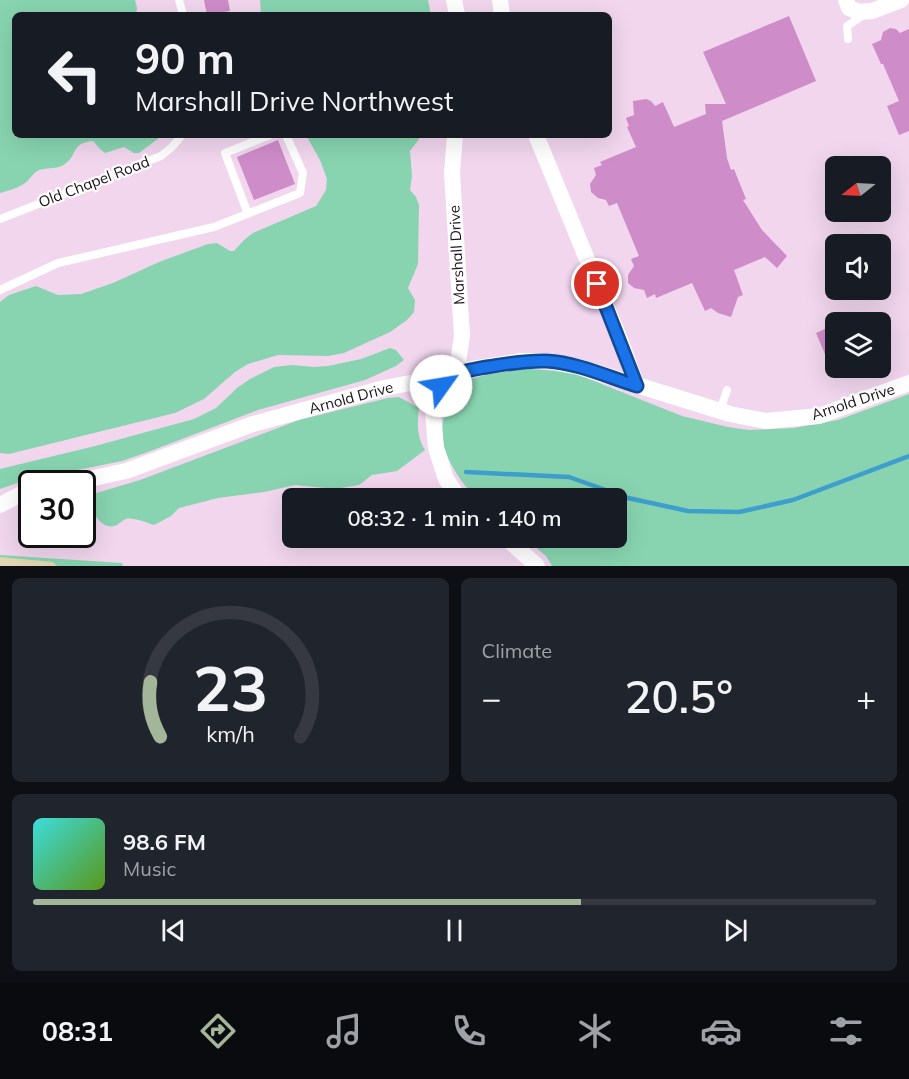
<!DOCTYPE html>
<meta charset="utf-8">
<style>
body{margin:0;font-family:Mulish,sans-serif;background:#20242c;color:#f1f3f6;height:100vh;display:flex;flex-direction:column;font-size:22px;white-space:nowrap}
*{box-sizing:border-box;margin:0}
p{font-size:20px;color:#9ea1a6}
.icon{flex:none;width:33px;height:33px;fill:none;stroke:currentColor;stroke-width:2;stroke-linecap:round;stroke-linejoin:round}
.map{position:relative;height:566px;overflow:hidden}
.sheet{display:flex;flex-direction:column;gap:12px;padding:12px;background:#0d0f14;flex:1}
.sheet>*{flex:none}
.top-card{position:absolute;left:12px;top:12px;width:600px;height:126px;border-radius:9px;box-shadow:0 6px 24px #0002;background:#171b24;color:#f1f3f6;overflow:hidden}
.needle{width:39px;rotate:252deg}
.controls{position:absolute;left:825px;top:156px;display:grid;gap:12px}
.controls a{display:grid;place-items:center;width:66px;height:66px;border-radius:9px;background:#171b24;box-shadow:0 6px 24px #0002;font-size:30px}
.speed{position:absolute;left:18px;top:470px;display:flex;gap:12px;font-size:30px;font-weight:700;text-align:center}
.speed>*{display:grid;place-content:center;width:78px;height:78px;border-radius:50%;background:#171b24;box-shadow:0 6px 24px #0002;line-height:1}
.speed .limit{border:3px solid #111;border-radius:9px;background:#fff;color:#111}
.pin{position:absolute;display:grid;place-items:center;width:51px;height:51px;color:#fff;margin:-26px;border:3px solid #fff;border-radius:50%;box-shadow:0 2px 6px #0007}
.me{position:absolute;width:66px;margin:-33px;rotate:58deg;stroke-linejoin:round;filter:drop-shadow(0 0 4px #0008)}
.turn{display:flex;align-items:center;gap:21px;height:126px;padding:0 24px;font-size:27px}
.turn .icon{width:78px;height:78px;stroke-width:2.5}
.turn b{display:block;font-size:42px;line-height:51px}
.big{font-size:45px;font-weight:600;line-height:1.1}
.sheet .widget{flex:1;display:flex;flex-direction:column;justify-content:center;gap:9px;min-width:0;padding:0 21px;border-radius:9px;background:#20242c}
.sheet .dial{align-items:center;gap:0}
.dial svg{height:156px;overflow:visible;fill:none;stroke:#363941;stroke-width:7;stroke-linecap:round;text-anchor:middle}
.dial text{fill:#f1f3f6;stroke:none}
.song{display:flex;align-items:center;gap:18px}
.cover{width:72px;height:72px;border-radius:9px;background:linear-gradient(135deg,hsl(180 70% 55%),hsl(90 70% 35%))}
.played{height:6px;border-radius:3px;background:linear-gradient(90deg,#a3b699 65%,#363941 65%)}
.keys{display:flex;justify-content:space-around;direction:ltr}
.heat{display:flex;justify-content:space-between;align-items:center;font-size:33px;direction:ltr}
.sheet .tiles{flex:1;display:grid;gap:12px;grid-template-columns:1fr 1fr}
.widget:last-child{grid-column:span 2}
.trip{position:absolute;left:282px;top:488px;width:345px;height:60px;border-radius:9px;background:#171b24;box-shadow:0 6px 24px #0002;font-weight:600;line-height:60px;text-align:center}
.dock{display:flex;height:96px;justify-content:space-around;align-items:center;background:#090b0e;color:#9ea1a6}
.dock .icon{width:42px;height:42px}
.dock .current{color:#a3b699}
.dock b{font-size:27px;color:#f1f3f6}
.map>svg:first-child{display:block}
</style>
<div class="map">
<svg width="909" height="566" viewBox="0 0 909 566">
<rect width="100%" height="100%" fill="#f1d6ee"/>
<path fill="#88d4b0" d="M0,0H135L137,8L136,15H15V135H163L139,153H134L124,147L105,153L100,149L93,141C71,143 78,154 66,163C58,170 49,167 39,170C32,173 29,182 22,185C15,189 7,191 0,193Z
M260,0H428L431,15H261Z
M306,135H422L410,151L412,176L410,190L416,197L419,205L418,264L408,288L415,300L414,312L407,320L390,332L344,353L328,356L278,355L248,364L235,372L204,399L175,413L9,454L0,453V302L9,295L36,286L58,295L81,294L113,283L159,262L208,244L217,243L230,251H234L244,240L253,233L316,206L326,190L327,179L320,160Z
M390,348L396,350L404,360L396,366L365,380L258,410L148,452L122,461L23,481L0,489V469L95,446L194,419L216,408L237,388L250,379L274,367L292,365L314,367L328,366L361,359Z
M531,369L555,371L579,375L682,416L728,427L749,430L794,428L838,420L909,394V566H552L546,556L523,537H616V498H477C461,484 443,456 442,434C442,428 443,422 444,416C444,407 445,397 452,390C468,375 510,370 531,369Z
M399,397L419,408C417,423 417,437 425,450L397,471L372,475L359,485L335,489L295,485L264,492L218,498L179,508L171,516L154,525C148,523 132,517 126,519C122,520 119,525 114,526C101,529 92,512 88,502L90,496L93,494L140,480L299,420L388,398Z
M0,555L122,563L123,566H0Z"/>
<path fill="#e0d6b1" d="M0,557L53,562L57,566H0Z"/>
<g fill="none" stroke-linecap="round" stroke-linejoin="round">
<path stroke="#3e9ecd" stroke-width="4.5" d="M466,472L569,477L628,498L688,511L739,512L793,500L909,456"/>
</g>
<path fill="#ce8cc9" d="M204,0H228L230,11L207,15Z
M789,16L816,81L722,121L727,158L731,170L734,169L746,199L743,200L762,230L787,256L777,268L765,257L734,270L743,295L738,297L731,317L718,313L711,308L705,311L692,283L656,298L655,294L647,298L644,290L634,288L628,283V275L634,266L631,259L639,256L617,203L609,206L606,200L598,198L591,192L590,184L596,175L594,168L602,165L600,162L636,147L627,127L629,126L626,118L634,115L633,101L646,99L651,101L655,106L663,102L674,127L706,114L705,104H726L703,52Z
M890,28L896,29L900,33L909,29V131L899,135L887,106L899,101L883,64H881L872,44L881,40L883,32Z
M278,140L295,184L254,200L237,157Z
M827,328L831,337L836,335V355L827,359L816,333Z"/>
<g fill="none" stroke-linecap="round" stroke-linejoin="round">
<path stroke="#fff" stroke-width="8" d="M179,0L183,15
M848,39L847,26L864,15
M248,214L225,153L270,135
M0,219L161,156L172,147L182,135
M0,290L58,263L214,227L300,193L303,173L286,135
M720,411L727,390"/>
<path stroke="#fff" stroke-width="16" d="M454,0L457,15
M500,0L502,15
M846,0L849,8L859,12L872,11L901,0
M455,135L452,173L462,336L456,375
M536,135L621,342L637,386
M71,483L126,471L253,424L384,388L410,383L441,386
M459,498L446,479L436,448L432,401L446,379L465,370L522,361H549L579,367L730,414L766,421L819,416L909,383
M0,505L21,494L32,492
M505,537L537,566"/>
</g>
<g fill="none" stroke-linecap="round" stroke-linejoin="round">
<g stroke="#114b97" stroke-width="15">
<path id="route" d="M441,386C452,372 470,370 487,367C507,364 527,360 547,361C578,363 608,377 637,386L597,284"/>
</g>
<use href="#route" stroke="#1a73e8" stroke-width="10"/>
</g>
<g text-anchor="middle" stroke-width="4.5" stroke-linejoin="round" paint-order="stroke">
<g font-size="15" fill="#1b121a" stroke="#fff">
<text transform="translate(94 182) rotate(-21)" y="5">Old Chapel Road</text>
<text transform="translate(457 255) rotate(-93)" y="5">Marshall Drive</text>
<text transform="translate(351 398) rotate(-15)" y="5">Arnold Drive</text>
<text transform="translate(853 402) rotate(-18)" y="5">Arnold Drive</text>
</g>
</g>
</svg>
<div class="controls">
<a><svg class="needle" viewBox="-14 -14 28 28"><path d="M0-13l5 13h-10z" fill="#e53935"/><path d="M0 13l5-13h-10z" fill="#9ea1a6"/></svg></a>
<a><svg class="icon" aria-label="sound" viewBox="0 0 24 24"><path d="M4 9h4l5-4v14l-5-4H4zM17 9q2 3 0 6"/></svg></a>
<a><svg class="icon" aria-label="layers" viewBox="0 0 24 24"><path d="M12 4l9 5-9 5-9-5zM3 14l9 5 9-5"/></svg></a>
</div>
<div class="speed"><div class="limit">30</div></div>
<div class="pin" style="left:597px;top:284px;background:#d93025"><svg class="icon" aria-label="arrive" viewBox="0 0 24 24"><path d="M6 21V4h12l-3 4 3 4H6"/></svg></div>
<svg class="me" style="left:441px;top:386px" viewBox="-20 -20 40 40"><circle r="19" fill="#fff"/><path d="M0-13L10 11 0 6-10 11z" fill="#1a73e8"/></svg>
<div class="trip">08:32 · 1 min · 140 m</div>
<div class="top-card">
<div class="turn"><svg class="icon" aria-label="left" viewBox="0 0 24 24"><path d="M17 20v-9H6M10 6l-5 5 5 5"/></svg><div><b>90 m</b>Marshall Drive Northwest</div></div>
</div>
</div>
<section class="sheet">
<div class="tiles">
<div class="widget dial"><svg viewBox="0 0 100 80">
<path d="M14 69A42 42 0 1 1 86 69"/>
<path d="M14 69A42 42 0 0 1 9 41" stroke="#a3b699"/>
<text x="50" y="56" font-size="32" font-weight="700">23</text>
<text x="50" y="72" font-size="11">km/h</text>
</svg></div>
<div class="widget"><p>Climate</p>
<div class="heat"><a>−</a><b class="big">20.5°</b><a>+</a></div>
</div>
<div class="widget">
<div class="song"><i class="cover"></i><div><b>98.6 FM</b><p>Music</p></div></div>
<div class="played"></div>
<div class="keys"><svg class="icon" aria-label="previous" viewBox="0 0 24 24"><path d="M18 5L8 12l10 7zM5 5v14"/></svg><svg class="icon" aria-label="pause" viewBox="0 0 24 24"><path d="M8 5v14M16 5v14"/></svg><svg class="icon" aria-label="next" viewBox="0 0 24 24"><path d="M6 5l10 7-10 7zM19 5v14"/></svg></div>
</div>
</div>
</section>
<nav class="dock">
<b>08:31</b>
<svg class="icon current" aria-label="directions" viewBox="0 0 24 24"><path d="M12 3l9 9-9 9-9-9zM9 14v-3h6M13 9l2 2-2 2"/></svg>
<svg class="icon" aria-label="music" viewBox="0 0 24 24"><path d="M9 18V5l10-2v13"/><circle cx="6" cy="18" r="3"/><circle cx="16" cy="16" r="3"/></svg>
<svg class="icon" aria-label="phone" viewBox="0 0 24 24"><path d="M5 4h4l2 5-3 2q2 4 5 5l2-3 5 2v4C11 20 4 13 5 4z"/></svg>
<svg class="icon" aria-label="climate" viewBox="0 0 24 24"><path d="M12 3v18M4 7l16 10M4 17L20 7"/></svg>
<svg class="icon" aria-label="car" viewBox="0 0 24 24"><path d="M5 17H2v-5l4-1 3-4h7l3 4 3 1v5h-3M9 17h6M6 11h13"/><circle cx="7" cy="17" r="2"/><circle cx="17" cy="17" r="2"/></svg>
<svg class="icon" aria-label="filters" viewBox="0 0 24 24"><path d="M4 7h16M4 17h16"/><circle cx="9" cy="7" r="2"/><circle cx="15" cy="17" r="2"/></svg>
</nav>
